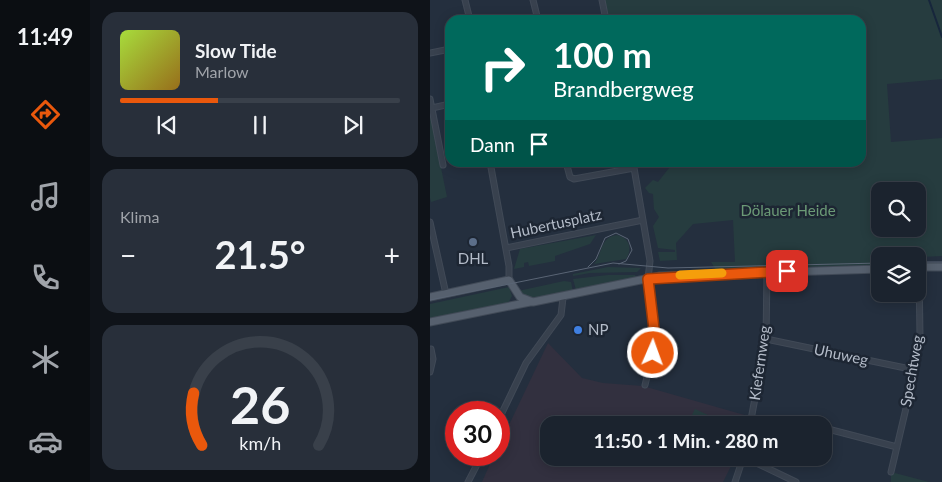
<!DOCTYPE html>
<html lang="de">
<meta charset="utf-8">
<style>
body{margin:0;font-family:Lato,sans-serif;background:#282f3a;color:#f1f3f6;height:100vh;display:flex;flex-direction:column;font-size:19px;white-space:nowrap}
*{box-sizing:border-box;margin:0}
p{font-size:16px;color:#a0a4aa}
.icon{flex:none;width:28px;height:28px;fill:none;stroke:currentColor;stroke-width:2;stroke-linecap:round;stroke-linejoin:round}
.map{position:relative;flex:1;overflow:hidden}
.drawer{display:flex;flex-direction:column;gap:12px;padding:12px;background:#0f1319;width:340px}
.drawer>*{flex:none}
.guide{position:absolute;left:15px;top:15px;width:421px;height:152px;border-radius:15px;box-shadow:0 2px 12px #0003,0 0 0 1px #39404a;background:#00695c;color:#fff;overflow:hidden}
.fabs{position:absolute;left:441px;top:182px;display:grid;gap:10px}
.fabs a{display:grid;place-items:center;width:55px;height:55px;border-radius:10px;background:#1b232e;box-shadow:0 2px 12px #0003,0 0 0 1px #39404a;font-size:25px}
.speed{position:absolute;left:15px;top:401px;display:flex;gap:10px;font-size:25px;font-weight:700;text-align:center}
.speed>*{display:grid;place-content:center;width:65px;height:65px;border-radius:50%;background:#1b232e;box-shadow:0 2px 12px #0003,0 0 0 1px #39404a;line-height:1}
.speed .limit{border:8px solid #d22;background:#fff;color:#111}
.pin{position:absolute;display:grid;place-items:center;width:42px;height:42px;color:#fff;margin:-21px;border-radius:10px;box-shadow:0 2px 8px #0006}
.me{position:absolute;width:55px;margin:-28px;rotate:2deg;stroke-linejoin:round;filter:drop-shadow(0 0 4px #0008)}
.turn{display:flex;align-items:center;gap:18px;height:105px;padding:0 25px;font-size:22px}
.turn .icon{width:65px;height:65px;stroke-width:2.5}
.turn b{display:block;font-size:35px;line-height:42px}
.then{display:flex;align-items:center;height:48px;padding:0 25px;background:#0003;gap:10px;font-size:19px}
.big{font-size:38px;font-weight:700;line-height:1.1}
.drawer .tile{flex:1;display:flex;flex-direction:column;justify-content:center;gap:8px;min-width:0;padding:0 18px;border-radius:15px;background:#282f3a}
.drawer .dial{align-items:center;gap:0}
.dial svg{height:130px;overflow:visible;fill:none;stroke:#39404a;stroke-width:7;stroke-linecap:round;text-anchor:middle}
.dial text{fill:#f1f3f6;stroke:none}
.song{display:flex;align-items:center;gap:15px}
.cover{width:60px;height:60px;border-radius:8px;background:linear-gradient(135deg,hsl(80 70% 55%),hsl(40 70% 35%))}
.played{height:5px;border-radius:2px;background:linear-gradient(90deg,#ea580c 35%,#39404a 35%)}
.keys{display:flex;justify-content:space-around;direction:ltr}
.heat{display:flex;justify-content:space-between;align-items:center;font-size:28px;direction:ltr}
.trip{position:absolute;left:110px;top:416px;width:292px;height:50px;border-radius:15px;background:#1b232e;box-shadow:0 2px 12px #0003,0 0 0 1px #39404a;font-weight:700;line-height:50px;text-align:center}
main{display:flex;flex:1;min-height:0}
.dock{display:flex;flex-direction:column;width:90px;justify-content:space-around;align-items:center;background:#0b0e12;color:#a0a4aa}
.dock .icon{width:35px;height:35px}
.dock .active{color:#ea580c}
.dock b{font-size:22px;color:#f1f3f6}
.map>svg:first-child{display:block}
</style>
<main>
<nav class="dock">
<b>11:49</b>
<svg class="icon active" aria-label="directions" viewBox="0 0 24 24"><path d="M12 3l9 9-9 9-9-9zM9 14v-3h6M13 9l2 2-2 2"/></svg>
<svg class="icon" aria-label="music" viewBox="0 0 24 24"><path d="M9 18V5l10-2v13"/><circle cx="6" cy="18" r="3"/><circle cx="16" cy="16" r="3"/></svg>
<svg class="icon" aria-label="phone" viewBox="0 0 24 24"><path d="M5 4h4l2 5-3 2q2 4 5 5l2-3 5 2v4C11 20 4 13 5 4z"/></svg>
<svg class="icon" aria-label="climate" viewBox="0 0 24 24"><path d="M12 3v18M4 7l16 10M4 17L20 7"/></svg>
<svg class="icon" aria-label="car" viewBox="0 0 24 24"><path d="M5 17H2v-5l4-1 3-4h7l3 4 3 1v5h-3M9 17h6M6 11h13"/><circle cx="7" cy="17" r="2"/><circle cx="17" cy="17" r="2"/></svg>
</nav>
<section class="drawer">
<div class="tile">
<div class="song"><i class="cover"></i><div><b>Slow Tide</b><p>Marlow</p></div></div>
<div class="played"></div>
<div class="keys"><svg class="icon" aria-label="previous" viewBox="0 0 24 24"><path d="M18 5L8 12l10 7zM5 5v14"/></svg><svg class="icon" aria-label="pause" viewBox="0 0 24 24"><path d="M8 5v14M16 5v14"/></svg><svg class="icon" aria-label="next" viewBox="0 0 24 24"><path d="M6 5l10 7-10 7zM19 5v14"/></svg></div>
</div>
<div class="tile"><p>Klima</p>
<div class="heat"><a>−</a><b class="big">21.5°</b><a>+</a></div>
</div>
<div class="tile dial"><svg viewBox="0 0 100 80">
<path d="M14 69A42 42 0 1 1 86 69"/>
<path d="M14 69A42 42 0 0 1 9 37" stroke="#ea580c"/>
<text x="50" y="56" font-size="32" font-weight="700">26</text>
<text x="50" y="72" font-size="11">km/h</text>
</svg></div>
</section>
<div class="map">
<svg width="512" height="482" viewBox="0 0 512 482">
<rect width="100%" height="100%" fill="#242f3e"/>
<path fill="#32303f" d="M118,343L152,378L173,383L213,386L318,416L316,425H119V458H305L293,482H52L64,455H69V446Z"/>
<path fill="#263c3f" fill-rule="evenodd" d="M173,0H512V79L457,84L461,142L512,138V256L491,257V265H488V256H450V265L286,270L281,262H305L303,220L263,224L246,243L247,260L230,261L228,252H245V250L228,248L223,226L229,217L224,209L223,194L219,193L215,188L223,180L228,182L243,163L431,162V20H176ZM450,191H488V229H450Z
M0,114L17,197L1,202L0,198Z
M166,235L160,244L125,256V261L99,266L98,262L94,263V267L84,269L90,249Z
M187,235C199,238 203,248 196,259L164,264C173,253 170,237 187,235Z
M178,267L211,268L207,272L160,273L143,276V274Z
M178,275H205L206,277L146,290L143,279Z
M134,281L141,282L143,292L99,299L88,291Z
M79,287L82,296L77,305L0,320V304Z
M265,409L280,416L288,425H257Z
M461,472L499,482H461Z"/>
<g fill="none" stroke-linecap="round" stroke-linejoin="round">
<path stroke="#17263c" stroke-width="2" d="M499,0L512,37"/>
<g stroke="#414a57" stroke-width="7">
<path id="minor" d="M35,0L40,20
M103,0L108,20
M172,0L176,20
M0,53L20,49
M0,99L13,165
M2,108L20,104
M60,162L79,266V280
M136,162L140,177L144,179L204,168
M203,162L220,261L218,279L224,329L223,353L215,385
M0,222L16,294
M76,248L213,220
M336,339L485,370
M0,372L3,359L1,349
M69,419L96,363L131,315L133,298
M373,423L381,425
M320,425L336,339L337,271
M394,428L467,447
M316,458L366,482
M461,472L485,370L490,337L489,267
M38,482L52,455
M305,482L313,458"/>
</g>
<g stroke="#414a57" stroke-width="9">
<path id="major" d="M488,267H512
M0,297L79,280L90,297L103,302L230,276L450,269
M0,322L100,302"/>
</g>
<use href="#minor" stroke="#38414e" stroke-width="5"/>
<use href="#major" stroke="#56606e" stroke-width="7"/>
<path stroke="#5a6575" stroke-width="1" d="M488,262H512
M158,267L166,259L175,238L186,233L198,239L202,250L196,261L189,264
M0,300L183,263L238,268L450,263"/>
</g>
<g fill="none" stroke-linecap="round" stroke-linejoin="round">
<g stroke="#983908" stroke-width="12">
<path id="route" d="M223,353L224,329L218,279L357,271"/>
</g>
<use href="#route" stroke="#ea580c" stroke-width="9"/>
<path stroke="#f59e0b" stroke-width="9" d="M250,275L292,273"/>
</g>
<circle fill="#5c6f8a" stroke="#1d2633" stroke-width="2" cx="43" cy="242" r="5"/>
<circle fill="#3f7fe0" stroke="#1d2633" stroke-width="2" cx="148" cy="330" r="5"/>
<g text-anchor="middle" stroke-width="5" stroke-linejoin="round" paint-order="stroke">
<g font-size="15" fill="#6b9a76" stroke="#1d2633">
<text x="358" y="216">Dölauer Heide</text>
</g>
<g font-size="15" fill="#b4bcc9" stroke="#1d2633">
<text transform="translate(126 224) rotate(-12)" y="5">Hubertusplatz</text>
<text transform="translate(411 355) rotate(12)" y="5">Uhuweg</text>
<text transform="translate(330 363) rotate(-82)" y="5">Kiefernweg</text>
<text transform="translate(482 371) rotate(-80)" y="5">Spechtweg</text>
</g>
<g font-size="15" fill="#b4bcc9" stroke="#1d2633">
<text x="43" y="264">DHL</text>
<text x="158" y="335" text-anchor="start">NP</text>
</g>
</g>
</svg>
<div class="fabs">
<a><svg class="icon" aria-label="search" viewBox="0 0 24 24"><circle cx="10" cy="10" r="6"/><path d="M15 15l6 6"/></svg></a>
<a><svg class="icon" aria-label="layers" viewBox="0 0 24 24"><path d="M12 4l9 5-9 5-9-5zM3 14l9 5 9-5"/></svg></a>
</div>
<div class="speed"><div class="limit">30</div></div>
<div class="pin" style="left:357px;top:271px;background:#d93025"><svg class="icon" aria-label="arrive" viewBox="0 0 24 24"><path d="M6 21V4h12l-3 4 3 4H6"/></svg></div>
<svg class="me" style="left:223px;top:353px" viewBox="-20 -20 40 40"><circle r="17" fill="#ea580c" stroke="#fff" stroke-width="3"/><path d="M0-11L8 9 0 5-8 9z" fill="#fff"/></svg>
<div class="trip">11:50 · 1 Min. · 280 m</div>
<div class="guide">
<div class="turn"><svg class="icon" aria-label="right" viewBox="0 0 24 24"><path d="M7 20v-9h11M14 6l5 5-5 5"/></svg><div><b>100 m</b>Brandbergweg</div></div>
<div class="then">Dann<svg class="icon" aria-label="arrive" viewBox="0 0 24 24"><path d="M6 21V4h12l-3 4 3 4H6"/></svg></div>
</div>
</div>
</main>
